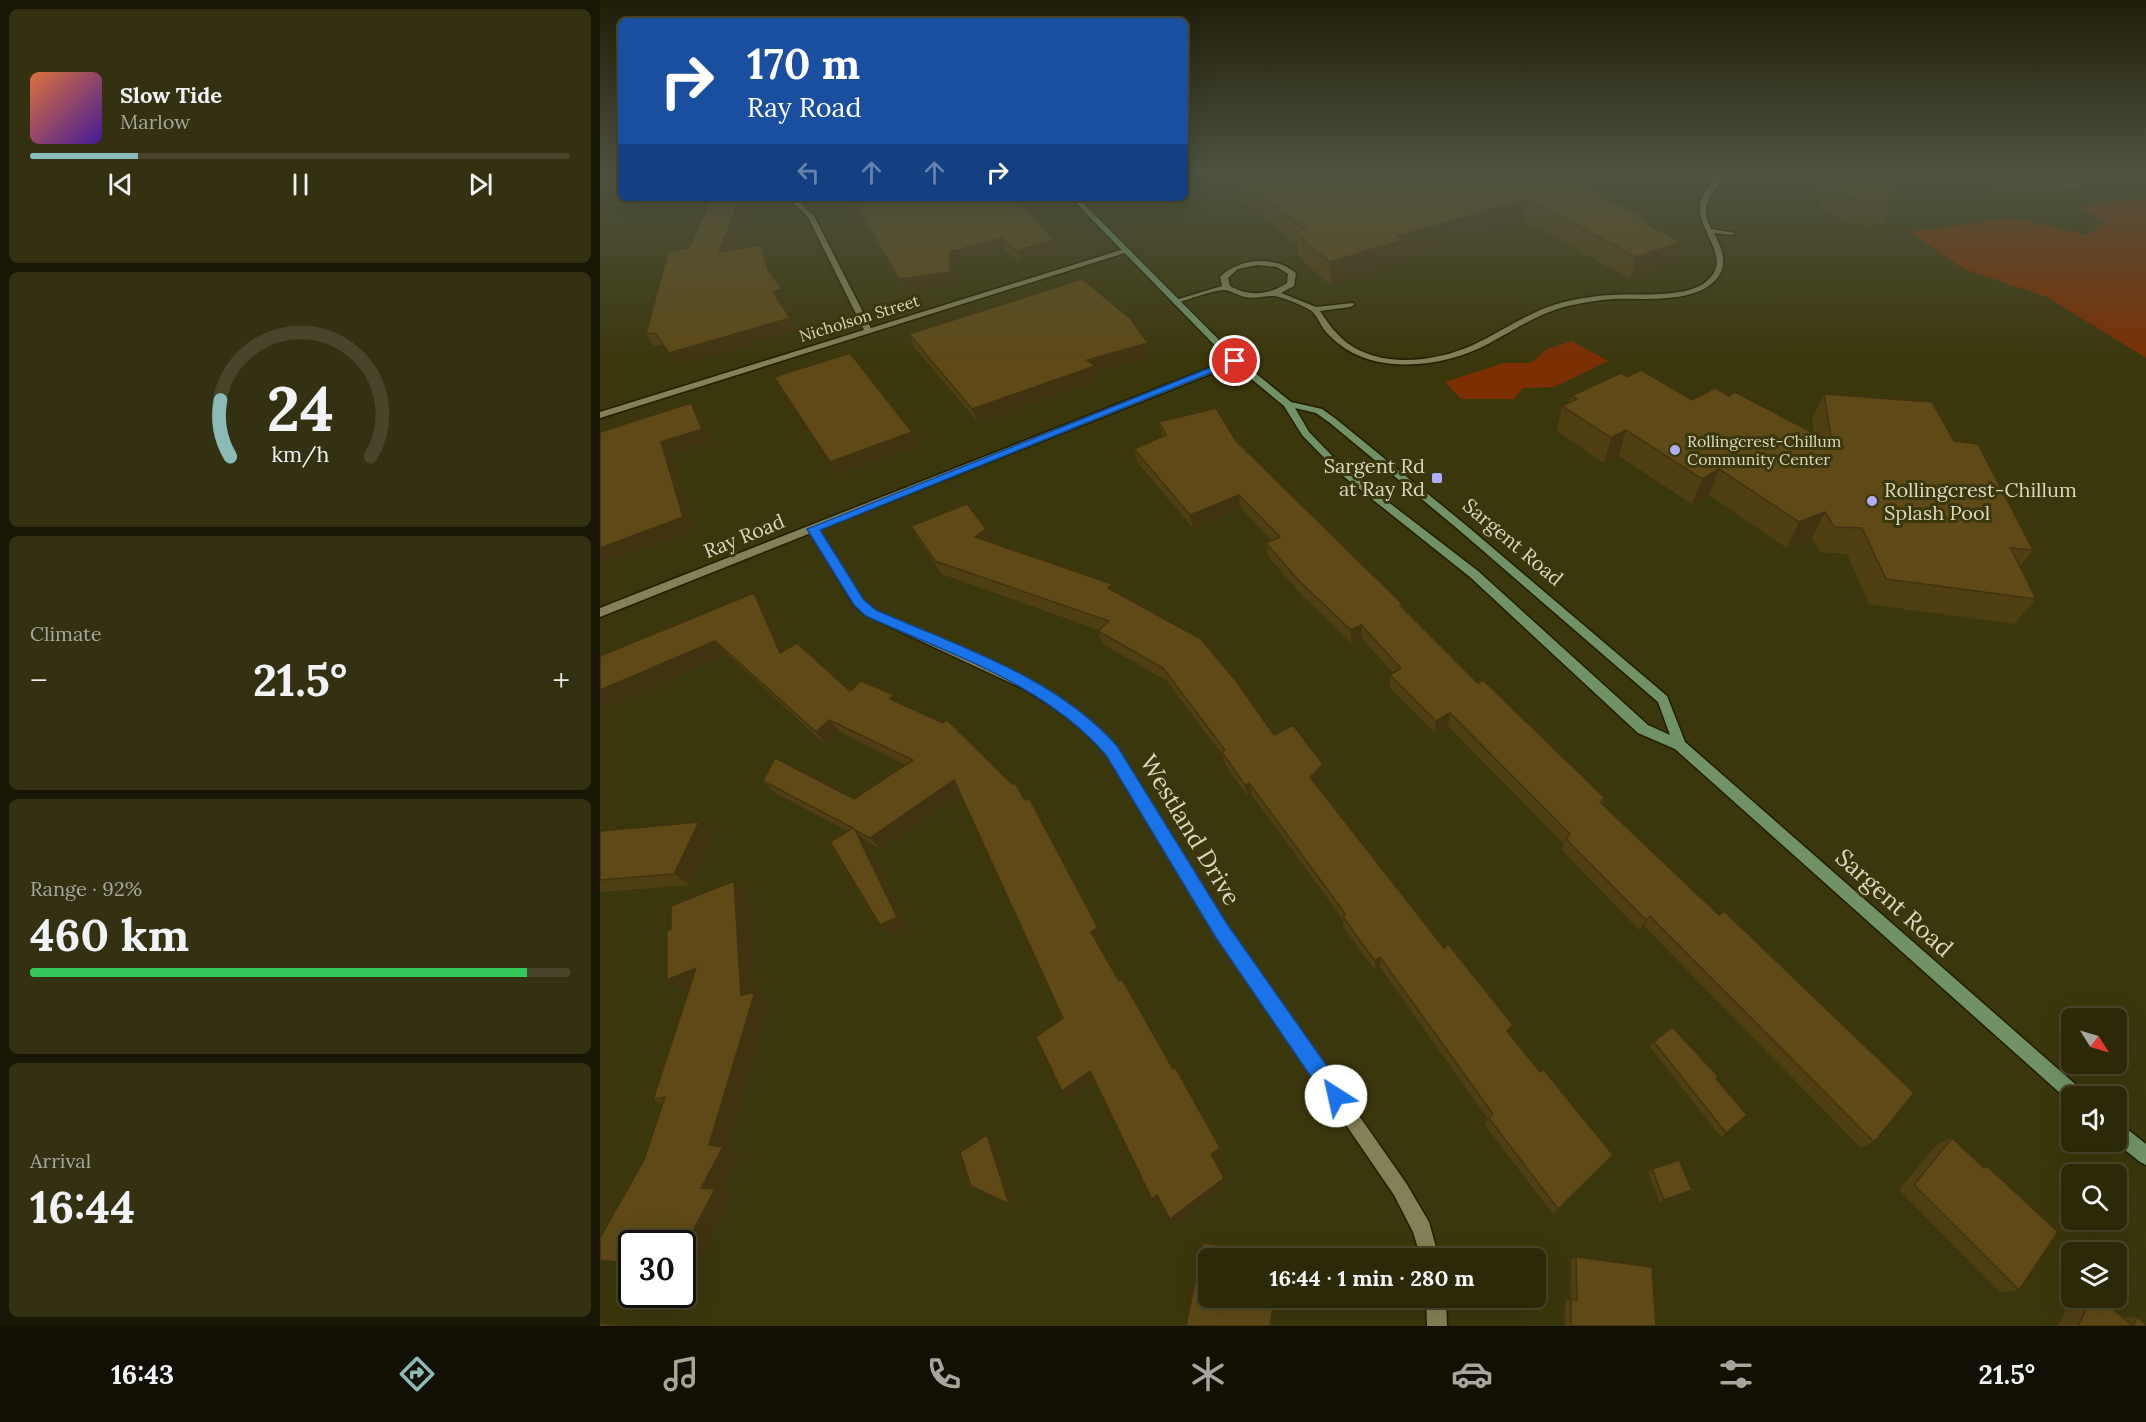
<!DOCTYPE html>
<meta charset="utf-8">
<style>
body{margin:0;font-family:Lora,serif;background:#343112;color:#f1f3f6;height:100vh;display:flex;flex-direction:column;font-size:22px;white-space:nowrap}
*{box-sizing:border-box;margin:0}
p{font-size:20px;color:#a6a69c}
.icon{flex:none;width:33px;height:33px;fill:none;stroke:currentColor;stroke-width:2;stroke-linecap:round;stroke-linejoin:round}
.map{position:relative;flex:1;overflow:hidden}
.details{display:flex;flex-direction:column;gap:9px;padding:9px;background:#181705;width:600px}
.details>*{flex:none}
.hud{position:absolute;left:18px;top:18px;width:570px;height:183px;border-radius:9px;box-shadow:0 6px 24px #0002,0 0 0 2px #48452a;background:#1a4fa0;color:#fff;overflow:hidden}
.needle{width:39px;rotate:127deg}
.controls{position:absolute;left:1461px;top:1008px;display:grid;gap:12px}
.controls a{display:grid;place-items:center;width:66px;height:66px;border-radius:9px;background:#2c2909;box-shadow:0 6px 24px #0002,0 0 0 2px #48452a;font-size:30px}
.speed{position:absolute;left:18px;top:1230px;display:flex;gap:12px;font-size:30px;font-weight:700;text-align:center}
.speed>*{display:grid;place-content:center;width:78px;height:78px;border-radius:50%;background:#2c2909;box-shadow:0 6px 24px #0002,0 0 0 2px #48452a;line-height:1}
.speed .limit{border:3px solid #111;border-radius:9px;background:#fff;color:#111}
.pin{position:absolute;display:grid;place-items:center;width:51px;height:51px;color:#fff;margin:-26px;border:3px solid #fff;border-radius:50%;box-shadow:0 2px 6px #0007}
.me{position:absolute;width:66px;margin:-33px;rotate:325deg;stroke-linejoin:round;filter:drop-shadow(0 0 4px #0008)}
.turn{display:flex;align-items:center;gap:21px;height:126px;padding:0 30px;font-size:27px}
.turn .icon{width:78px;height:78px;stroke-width:2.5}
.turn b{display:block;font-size:42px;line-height:51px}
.lanes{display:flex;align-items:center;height:57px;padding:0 30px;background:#0003;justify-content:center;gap:30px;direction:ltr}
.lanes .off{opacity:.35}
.big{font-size:45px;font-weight:700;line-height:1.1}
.details .card{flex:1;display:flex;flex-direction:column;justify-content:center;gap:9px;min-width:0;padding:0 21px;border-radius:9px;background:#343112}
.details .dial{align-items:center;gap:0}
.dial svg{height:156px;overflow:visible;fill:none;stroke:#48452a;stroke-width:7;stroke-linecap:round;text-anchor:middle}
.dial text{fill:#f1f3f6;stroke:none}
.song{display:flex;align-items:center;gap:18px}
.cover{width:72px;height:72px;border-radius:9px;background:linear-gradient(135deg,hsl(20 70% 55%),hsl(260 70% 35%))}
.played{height:6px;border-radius:3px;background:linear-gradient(90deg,#8bbbb9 20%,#48452a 20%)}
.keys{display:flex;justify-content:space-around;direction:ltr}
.heat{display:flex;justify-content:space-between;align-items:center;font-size:33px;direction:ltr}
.charge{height:9px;border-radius:4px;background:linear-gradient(90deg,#34c759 92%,#48452a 0)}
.trip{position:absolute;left:598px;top:1248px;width:348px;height:60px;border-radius:9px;background:#2c2909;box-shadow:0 6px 24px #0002,0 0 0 2px #48452a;font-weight:700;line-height:60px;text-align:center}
.tab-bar{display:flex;height:96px;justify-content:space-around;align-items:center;background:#121004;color:#a6a69c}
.tab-bar .icon{width:42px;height:42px}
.tab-bar .selected{color:#8bbbb9}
.tab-bar b{font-size:27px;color:#f1f3f6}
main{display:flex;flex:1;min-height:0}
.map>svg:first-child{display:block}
</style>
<main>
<section class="details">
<div class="card">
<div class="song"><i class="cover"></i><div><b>Slow Tide</b><p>Marlow</p></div></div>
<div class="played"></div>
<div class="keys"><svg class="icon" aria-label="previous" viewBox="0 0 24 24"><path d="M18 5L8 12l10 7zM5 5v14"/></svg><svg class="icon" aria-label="pause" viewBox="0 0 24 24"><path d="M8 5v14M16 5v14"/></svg><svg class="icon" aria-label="next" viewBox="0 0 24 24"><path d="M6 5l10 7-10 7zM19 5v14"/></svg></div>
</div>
<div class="card dial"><svg viewBox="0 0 100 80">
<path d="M14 69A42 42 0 1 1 86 69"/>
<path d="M14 69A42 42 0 0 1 9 40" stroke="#8bbbb9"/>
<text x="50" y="56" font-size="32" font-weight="700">24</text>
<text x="50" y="72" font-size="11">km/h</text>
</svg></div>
<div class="card"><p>Climate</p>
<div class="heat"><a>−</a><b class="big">21.5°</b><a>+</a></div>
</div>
<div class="card"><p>Range · 92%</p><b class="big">460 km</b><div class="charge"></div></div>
<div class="card"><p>Arrival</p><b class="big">16:44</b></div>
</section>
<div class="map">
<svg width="1546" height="1326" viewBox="0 0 1546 1326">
<rect width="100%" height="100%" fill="#3b370c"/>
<path fill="#7b2f03" d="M1546,198V358L1447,297L1364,269L1309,232L1413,218L1487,235L1505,222L1474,206Z
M972,341L1008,361L954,387L923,388L914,399H861L845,382L904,363H931L947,349Z"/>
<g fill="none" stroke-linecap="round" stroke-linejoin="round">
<g stroke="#211e00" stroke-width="3">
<path id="service" d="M1119,175H1125C1111,195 1099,204 1111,229L1135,233L1132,235L1114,233C1124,252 1130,270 1110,285C1086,303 1041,298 1013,299C998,300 982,303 968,306C939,313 916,329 890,343C859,360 820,368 785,363C762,360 741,349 726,332C720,325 717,314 710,310C704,306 679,295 672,296C663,296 655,299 645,297C639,296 630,290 624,290C614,290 587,300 576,303L572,301L622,286L620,277C639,258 675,255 696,273L694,286L681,293L716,307L753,303L754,305L750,307L720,311C728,323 735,333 746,342C781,369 835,362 873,345C905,330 932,309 968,301C983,298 998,295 1013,295C1039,293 1086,299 1107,281C1135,257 1093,229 1101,201C1104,191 1113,183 1119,175ZM657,265L677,267L688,274L687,283C669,295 649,297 630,286L628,278L638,269Z"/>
</g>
<g stroke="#211e00" stroke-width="3">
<path id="minor" d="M192,198H198L201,204L214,216L271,328L524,249L531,251L0,418V412L264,330L208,217L196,206Z
M213,526L217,527L262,599L275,610L433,682L462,700L490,721L516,746L626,925L806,1183L829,1222L839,1258H821L813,1232L794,1195L616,935L506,754L481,728L453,707L424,689L267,616L254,605L208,529Z
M826,1298H846L847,1326H827Z"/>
</g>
<g stroke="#211e00" stroke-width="3">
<path id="tertiary" d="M635,358L639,361L638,363L0,617V608Z"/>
</g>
<g stroke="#211e00" stroke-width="3">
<path id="secondary" d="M471,198H478L638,359L691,402L722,409L736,419L867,526L1067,696L1085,742L1482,1090L1484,1096H1472V1103L1470,1102L1075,749L1038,733L870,577L738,472L702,435L684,406L632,363ZM695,408L716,413L730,423L859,530L1058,702L1070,735L1048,725L878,571L744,468L709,432Z
M1516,1122L1522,1125L1546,1144V1165L1540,1162L1515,1142H1516Z"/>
</g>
<use href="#service" fill="#848156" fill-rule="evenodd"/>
<use href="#minor" fill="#848156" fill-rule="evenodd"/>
<use href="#tertiary" fill="#848156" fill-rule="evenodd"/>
<use href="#secondary" fill="#709266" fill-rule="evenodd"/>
</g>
<path fill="#513f14" d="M0,175H21V185L0,177Z
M642,175H1083V176L1049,187L1048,190L1012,201L1043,217L1042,219L1050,226L1075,264L1030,279L925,221L802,258V262L731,285L704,263V260L697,254V244L638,198L635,177Z
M1211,175H1287L1295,195L1283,224L1275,223L1274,226L1246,223L1245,220L1238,219L1237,216L1222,211Z
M1380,175H1546V180H1544L1463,201L1397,197Z
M111,198H150L131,250L167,256L173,277L188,301L180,303L197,330L77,365L63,345L54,346L46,334L89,247Z
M250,198H418L456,252L420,263L405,250L354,263V283L304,290Z
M309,334L550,356L496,371L498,379L378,422L314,347Z
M174,377L312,432L318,444L238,475Z
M1027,377L1092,400L1129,396L1214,434L1212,419L1224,394L1354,441L1433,550L1420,566L1436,599L1414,624L1269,604L1247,554L1220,552L1212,538L1187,548L1109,495L1092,504L1019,456L1004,463L957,431L962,406L969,403L971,396Z
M559,422L636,441L878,683L1005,798L1003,805L1274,1142L1261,1148L1044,926L1039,930L962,850L964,844L848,726L835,733L790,688V675L793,673L762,638L751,643L701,594L668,556L666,543L672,541L641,508L593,528L537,462L534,449L563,437Z
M311,526L393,542L392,543L515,592L674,735L723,764L724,776L716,784L909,1033L958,1209L953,1214L885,1125L888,1119L780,967L775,970L743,927V920L731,903L652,795L648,797L625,764L623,756L567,681L503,644L498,631L499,630L342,574L318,539Z
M154,593L164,606L184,651L250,691L300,703L425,800L436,810L504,938L497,942L520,981L522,979L528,988L573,1068L575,1067L580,1074L624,1154L616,1160L628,1183L575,1224L561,1202L558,1204L494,1080L470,1098L462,1091L463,1018L360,794L281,849L266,841L307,927L291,935L248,831L175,793L163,781L254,799L306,765L240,732L226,745L127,654L0,709V656Z
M0,831L113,834L90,885L0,892Z
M148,892L155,992L170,1001L127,1149L140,1153L121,1190L133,1194L97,1266L84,1264L82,1266V1244L44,1160L63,1104L53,1100L90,987L84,990Z
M1054,1042L1126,1133L1121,1137L1050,1047Z
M1352,1138L1383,1167L1387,1166L1419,1290L1400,1292L1299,1190L1337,1144Z
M1052,1169L1088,1192L1060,1203L1048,1172Z
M976,1257L1056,1326H965V1301L971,1299V1260Z
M1472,1297L1500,1298L1523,1318L1537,1317L1546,1326H1458Z
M0,1323L17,1326H0Z"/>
<path fill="#423310" d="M1032,175H1083V176L1049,187L1048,190L982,210L986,188Z
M1526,175H1546V177L1544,180L1463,201L1469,190Z
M59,198H68L60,201Z
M140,198H150L126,264L119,252Z
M928,199L925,221L802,258V262L731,285L730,262L798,236Z
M401,238L405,250L354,263V283L304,290L299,279L350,252Z
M453,240L456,252L420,263L416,251Z
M1082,242L1075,264L1030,279L1036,257Z
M161,245L167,256L175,282L168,270Z
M182,289L188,301L179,304L173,292Z
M190,318L197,330L77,365L69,353Z
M548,343L550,356L496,371L498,379L378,422L372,409L487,360Z
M91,403L99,415L111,441L71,455L93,530L0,564V548L61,442Z
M1026,430L1019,456L1004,463L1011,438Z
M312,432L318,444L238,475L230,462Z
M1119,469L1109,495L1092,504L1102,479Z
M639,495L641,508L593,528L590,515Z
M1225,512L1212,538L1187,548L1199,522Z
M386,529L393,542L381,551L375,537Z
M512,584L517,597L508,588Z
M154,593L164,606L191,666L180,653Z
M761,625L762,638L751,643V630Z
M115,641L127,654L0,709V690Z
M294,695L303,708L290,699Z
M850,713L848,726L835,733L836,721Z
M229,720L240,732L226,745L216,732Z
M723,764L724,776L711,789L710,777Z
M354,780L362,792L281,849L270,838Z
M649,783L652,795L648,797L645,785Z
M429,798L504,938L497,942L525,990L491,932Z
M99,822L113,834L90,885L74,874Z
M255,830L266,841L307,927L291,935L280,925Z
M134,881L148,892L155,992L170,1001L127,1149L140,1153L121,1190L133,1194L97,1266L82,1264V1251L101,1188L109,1145L141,995Z
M1050,916L1044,926L1039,930L1046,920Z
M780,957V967L775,970V961Z
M96,968L112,977L84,990L67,980Z
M522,979L528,988L578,1076L573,1069Z
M575,1067L624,1154L616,1160L628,1183L575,1224L570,1219L611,1154Z
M490,1071L497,1078L470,1098L462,1091Z
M387,1135L392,1138L414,1206L409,1204Z
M1092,1190L1088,1192L1060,1203L1064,1200Z
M557,1195L563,1200L558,1204L552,1199Z
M674,1300L677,1302L673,1326H670Z"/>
<path fill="#5e4917" stroke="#423310" stroke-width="1.5" d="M642,175H1032L986,188L1040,215L1043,217L1039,218L1051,224L1048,225L1082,242L1036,257L928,199L798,236L803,240L730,262L703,241L706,240L696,232L706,229L635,177Z
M1226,175H1287L1295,195L1290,194L1293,201L1283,200L1284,203L1256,201L1255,198L1247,197L1246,194L1231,189Z
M1394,175H1526L1469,190L1403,186Z
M111,198H140L119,252L161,245L168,270L182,289L173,292L190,318L69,353L55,333L46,334L68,252L89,247Z
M252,198H418L453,240L416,251L401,238L350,252V272L299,279Z
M482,279L531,319L548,343L487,360L495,366L372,409L309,334Z
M250,353L312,432L230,462L174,377Z
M1041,370L1092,400L1115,388L1129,396L1135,392L1232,443L1224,394L1332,402L1354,441L1378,444L1433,550L1411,548L1436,599L1286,579L1262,528L1234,527L1225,512L1199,522L1119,469L1102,479L1026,430L1011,438L962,406L977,399L971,396L1021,373L1027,377Z
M91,403L102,429L61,442L83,517L0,548V432Z
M616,408L636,441L785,587L802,604L800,605L878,683L883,680L1005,798L1000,802L1119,915L1124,911L1314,1093L1274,1142L1050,916L1046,920L966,839L970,834L850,713L836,721L790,675L801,668L761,625L751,630L699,581L666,543L680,537L639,495L590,515L534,449L566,435L559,422Z
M367,504L386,529L375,537L512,584L508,588L601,639L636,681L674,735L693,725L723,764L710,777L844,948L848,944L913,1025L907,1031L940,1072L943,1069L1013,1155L958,1209L889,1118L893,1114L780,957L775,961L743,917L745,914L730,893L649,783L645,785L622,752L625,750L563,668L498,631L509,621L335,561L311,526Z
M154,593L180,653L197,643L250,691L261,681L294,695L290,699L343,723L347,720L412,784L415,783L425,800L429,798L498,928L491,932L519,981L522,979L573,1069L575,1067L620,1148L611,1154L624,1178L570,1219L557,1195L552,1199L490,1071L462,1091L436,1037L463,1018L354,780L270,838L255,830L297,917L280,925L230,842L253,828L163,781L175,758L254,799L313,760L229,720L216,732L115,641L0,690V656Z
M99,822L74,874L0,880V831Z
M134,881L141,995L155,992L109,1145L123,1147L101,1188L115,1189L82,1251V1244H32V1264L0,1260V1238L44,1160L65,1097L53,1100L96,968L67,980V931L71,929V906Z
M1072,1027L1118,1076L1116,1079L1147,1115L1126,1133L1054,1042Z
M387,1135L409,1204L371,1186L360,1152Z
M1352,1138L1384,1168L1387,1166L1458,1232L1419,1290L1314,1185Z
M1079,1160L1092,1190L1064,1200L1052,1169Z
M603,1243L675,1254V1258H609V1298H668V1299L674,1300L670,1326H586Z
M976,1257L1052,1267L1056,1326H971V1299L977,1300Z
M1492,1298H1500L1533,1326H1478Z
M1537,1317L1546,1325V1326H1533Z"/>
<linearGradient id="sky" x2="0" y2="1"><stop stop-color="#201e07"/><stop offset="0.48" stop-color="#4f5340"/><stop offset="1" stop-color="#4f5340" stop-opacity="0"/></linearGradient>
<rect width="1546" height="361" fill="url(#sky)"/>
<path fill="#1a73e8" stroke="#114b97" stroke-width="1.5" d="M632,359L640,361L220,530L263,599L276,610C359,647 455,676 517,746L627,924L743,1089L746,1096L743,1103L736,1106L729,1103L615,936L506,755C445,684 350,654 266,616L254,605L207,529Z"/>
<g fill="#afaefa" stroke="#3b370c" stroke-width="2">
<circle cx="1075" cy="450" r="6"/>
<rect x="831" y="472" width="12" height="12" rx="3"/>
<circle cx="1272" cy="501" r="6"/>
</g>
<g text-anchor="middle" stroke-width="6" stroke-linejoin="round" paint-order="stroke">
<g font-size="16" fill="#d8d7c0" stroke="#3b370c">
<text transform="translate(259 318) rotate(-17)" y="6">Nicholson Street</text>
</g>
<g font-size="16" fill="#d8d7c0" stroke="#3b370c" text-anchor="start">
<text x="1087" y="447">Rollingcrest-Chillum<tspan x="1087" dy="18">Community Center</tspan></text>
</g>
<g font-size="20" fill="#d8d7c0" stroke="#3b370c" text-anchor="end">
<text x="825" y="473">Sargent Rd<tspan x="825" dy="23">at Ray Rd</tspan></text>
<text x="1284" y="497" text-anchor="start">Rollingcrest-Chillum<tspan x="1284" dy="23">Splash Pool</tspan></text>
</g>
<g font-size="20" fill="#d8d7c0" stroke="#3b370c">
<text transform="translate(144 536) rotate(-22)" y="7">Ray Road</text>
<text transform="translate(913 542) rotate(40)" y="7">Sargent Road</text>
</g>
<g font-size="24" fill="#d8d7c0" stroke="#3b370c">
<text transform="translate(590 830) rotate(59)" y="8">Westland Drive</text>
<text transform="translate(1294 903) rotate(42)" y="8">Sargent Road</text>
</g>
</g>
</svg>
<div class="controls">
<a><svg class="needle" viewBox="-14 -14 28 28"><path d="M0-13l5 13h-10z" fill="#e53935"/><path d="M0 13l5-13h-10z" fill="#a6a69c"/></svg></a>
<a><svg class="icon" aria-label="sound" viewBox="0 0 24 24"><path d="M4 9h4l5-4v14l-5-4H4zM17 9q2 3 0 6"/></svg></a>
<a><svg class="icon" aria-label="search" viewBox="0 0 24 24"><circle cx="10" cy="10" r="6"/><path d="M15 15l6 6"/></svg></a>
<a><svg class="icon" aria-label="layers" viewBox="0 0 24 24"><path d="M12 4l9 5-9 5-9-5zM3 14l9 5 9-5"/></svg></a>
</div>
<div class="speed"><div class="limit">30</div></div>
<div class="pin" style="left:635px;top:361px;background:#d93025"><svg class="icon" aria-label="arrive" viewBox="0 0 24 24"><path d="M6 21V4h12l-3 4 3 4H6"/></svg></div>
<svg class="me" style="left:736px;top:1096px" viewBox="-20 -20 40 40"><circle r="19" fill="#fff"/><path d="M0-13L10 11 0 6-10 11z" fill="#1a73e8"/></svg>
<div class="trip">16:44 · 1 min · 280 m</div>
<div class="hud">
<div class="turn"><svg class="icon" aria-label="right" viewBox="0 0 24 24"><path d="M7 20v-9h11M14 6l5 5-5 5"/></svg><div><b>170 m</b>Ray Road</div></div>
<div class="lanes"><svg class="icon off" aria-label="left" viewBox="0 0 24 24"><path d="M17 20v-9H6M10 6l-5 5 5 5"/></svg><svg class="icon off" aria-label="ahead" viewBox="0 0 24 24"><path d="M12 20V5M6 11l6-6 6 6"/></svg><svg class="icon off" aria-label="ahead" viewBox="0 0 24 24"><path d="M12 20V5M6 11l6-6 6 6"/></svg><svg class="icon" aria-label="right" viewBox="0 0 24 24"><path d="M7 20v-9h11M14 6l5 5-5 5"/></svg></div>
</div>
</div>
</main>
<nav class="tab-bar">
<b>16:43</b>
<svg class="icon selected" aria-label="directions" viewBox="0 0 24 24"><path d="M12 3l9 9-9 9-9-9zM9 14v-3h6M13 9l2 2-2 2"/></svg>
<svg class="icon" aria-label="music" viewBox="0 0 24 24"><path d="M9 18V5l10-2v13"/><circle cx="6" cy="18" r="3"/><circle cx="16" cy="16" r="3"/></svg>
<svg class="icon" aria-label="phone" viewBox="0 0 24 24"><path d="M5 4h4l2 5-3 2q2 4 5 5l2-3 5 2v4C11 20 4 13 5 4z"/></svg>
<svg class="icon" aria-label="climate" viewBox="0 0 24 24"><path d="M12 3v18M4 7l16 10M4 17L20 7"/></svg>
<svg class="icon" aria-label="car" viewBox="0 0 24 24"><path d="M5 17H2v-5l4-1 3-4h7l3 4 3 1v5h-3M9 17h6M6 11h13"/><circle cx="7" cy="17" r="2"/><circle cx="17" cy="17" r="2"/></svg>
<svg class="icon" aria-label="filters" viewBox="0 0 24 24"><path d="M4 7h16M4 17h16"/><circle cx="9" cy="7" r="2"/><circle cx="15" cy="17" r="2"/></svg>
<b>21.5°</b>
</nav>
